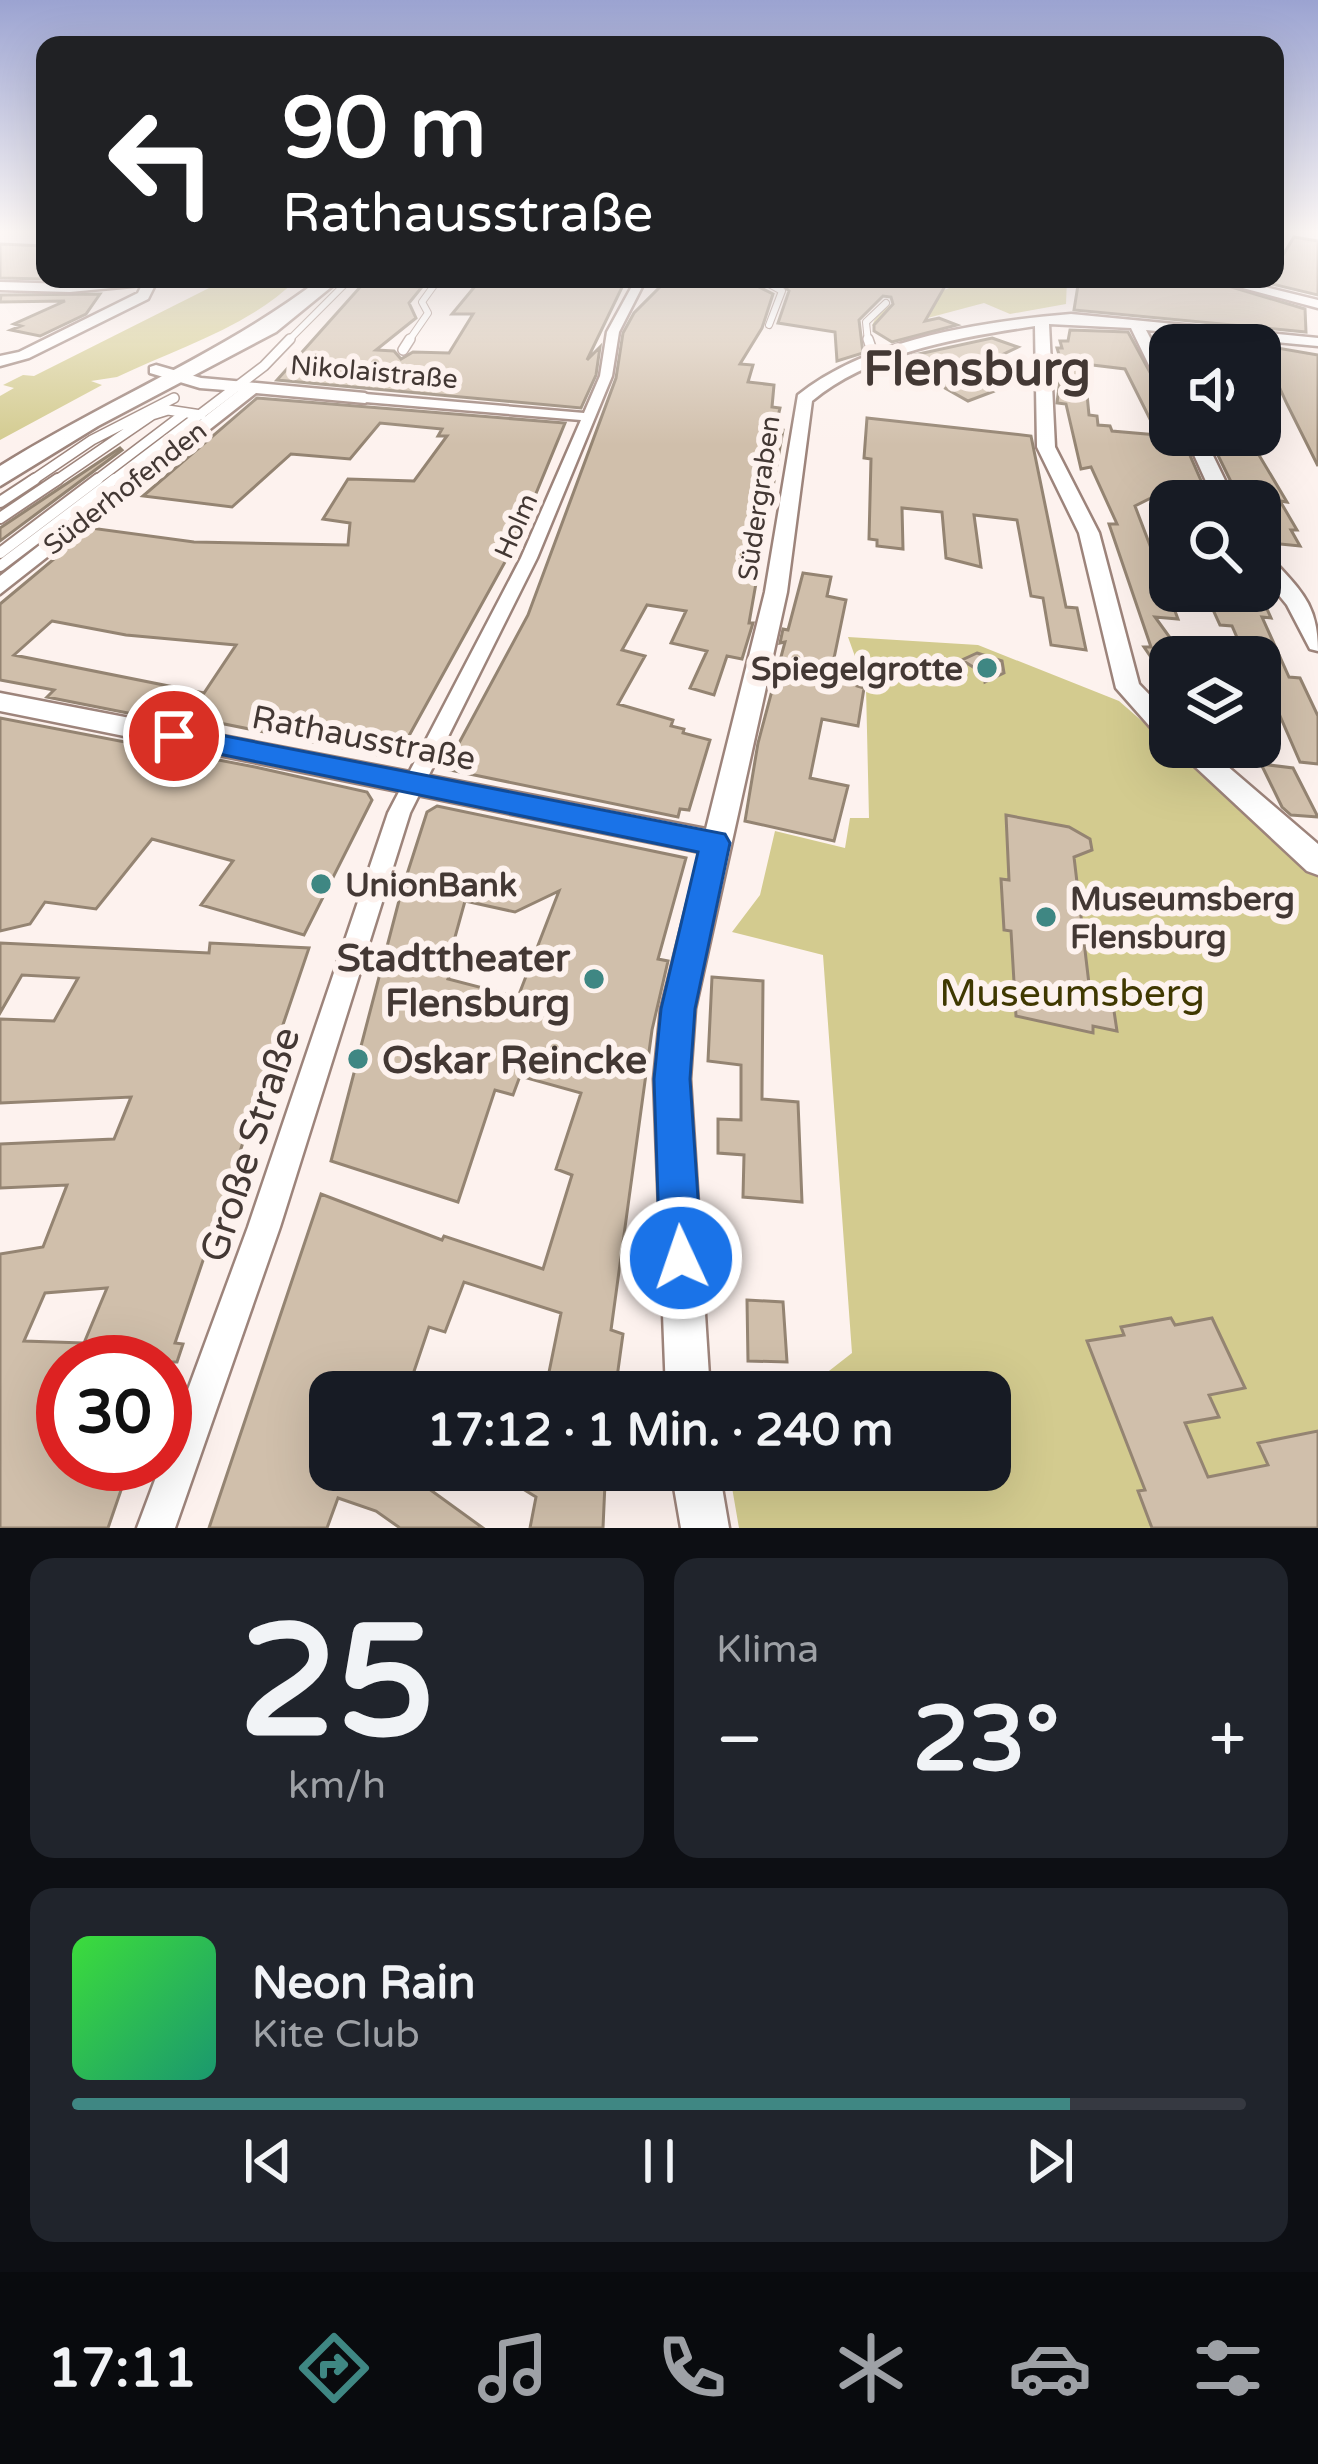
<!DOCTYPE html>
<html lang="de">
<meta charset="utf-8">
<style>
body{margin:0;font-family:"Varela Round",sans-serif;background:#20242c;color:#f1f3f6;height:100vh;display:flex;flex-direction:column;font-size:45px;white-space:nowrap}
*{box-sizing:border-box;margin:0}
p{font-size:39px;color:#9ea1a6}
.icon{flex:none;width:66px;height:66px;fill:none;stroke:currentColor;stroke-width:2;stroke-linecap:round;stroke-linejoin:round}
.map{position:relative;height:1528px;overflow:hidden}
.drawer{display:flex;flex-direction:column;gap:30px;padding:30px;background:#0d0f14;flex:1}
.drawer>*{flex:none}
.banner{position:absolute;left:36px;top:36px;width:1248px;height:252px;border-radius:24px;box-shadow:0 12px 48px #0002;background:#202124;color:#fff;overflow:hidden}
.tools{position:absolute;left:1149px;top:324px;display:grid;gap:24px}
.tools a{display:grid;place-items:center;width:132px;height:132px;border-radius:24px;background:#171b24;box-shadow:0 12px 48px #0002;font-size:60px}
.speed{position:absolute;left:36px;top:1335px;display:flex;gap:24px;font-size:60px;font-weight:700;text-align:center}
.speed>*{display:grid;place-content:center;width:156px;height:156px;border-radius:50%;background:#171b24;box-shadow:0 12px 48px #0002;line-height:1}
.speed .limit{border:18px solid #d22;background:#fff;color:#111}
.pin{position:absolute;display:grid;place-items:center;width:102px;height:102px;color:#fff;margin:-51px;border:6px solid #fff;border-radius:50%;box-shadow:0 3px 12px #0007}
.me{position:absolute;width:132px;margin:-66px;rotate:357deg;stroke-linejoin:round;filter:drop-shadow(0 0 9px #0008)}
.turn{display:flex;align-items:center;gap:42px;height:252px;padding:0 48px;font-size:54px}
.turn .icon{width:156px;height:156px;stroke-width:2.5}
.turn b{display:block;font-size:84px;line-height:102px}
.big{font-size:90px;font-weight:800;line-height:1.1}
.drawer .card{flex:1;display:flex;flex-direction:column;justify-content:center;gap:18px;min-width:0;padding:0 42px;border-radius:24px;background:#20242c}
.drawer .dial{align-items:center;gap:0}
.dial b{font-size:156px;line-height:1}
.song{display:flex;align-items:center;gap:36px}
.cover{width:144px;height:144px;border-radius:18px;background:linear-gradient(135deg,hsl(120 70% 55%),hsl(160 70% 35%))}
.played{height:12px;border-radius:6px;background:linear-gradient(90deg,#3f8783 85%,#363941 85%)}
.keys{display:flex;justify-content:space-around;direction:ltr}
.heat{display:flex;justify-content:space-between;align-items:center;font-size:66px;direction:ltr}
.drawer .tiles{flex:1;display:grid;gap:30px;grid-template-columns:1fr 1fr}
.card:last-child{grid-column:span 2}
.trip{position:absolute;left:309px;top:1371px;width:702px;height:120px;border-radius:24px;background:#171b24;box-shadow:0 12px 48px #0002;font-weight:800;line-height:120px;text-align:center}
.tabs{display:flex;height:192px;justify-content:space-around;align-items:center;background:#090b0e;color:#9ea1a6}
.tabs .icon{width:84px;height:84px}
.tabs .current{color:#3f8783}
.tabs b{font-size:54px;color:#f1f3f6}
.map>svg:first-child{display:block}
</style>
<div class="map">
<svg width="1318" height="1528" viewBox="0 0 1318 1528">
<rect width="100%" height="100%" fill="#fdf2ee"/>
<path fill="#d3cb8f" d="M227,279H297C249,327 177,348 117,377L91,381L102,385L0,440V396L14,388L3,385L23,375L34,376Z
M955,279H1067L1066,304L1010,314L984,303L905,324L897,320L872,326C883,294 925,299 952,287Z
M848,637L978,645L1119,701L1318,875V1528H739L729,1470H990V1392H802L852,1353L823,955L732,932L760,895L775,831L845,848L850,818H869L866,687Z"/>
<path fill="#d0bfab" stroke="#948472" stroke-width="3" fill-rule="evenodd" d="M1294,237L1318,241V295L1251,279H1275V268Z
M0,244L45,246V279L0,278Z
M481,279H626L587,360L600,347L596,375L581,408L277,380L362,285L422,287L409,303L416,318L376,350L394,351L401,359L413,352L449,353L473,314H452Z
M681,279L757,286L773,294L762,328L740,364L753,365L748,382L774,385L772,407L780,408L775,429L783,430L749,623H753L742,659L727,656L714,695L690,688L707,651L671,643L686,611L647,605L622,650L645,656L618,704L673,720L671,726L684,729L683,733L710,740L689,810L680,809L678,817L445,769L528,615L616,378L623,333L634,313L667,280Z
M776,279H949L925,321L939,318L957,325L892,342L874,331V325L893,304L891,297L883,296L859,320L863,353L837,361L835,332L778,323L789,291Z
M1079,279H1205L1305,309L1306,332L1074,310Z
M100,294L86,314L40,336L11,330L21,326L14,324L65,301L0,302L1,295Z
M1070,330L1128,332L1170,409V435H1181L1210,501H1158L1155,496L1135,506L1178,619L1155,617L1184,657H1170V685L1144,647H1151L1109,524H1117L1091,467L1081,469L1066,404L1057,403L1062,364L1057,348H1062L1060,341H1068ZM1084,364L1125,369L1158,435L1112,431L1110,426L1098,425L1097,416L1089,415Z
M992,338L1018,347L960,375L992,392L968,401L936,383L921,389L896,375L920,367L923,361L914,355Z
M1260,345L1318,355V466L1287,404Z
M257,398L565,423L516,542L400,752L388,757L155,710L153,718L47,697L54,690L0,680V604L91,528L194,542L348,545L350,523L323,519L348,479L414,481L447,436H438L442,429L380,423L350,459L291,454L232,507L143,496ZM52,621L126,635L236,645L204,693L14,655Z
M867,418L1031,436L1066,607L1077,608L1086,650L1051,645L1043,598L1031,596L1017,520L974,515L981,567L946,558L942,512L902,508L903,549L877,546V540L869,539L871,459L864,458Z
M1208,435H1247L1287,502L1280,501L1297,530H1291L1300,546L1270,543L1260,522V497L1237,494Z
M120,448L122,450L0,541V528Z
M803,573L831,577L827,596L846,600L832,668L859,674L857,686L864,688L858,726L822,719L810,778L848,786L834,841L745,821L758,743L785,642L780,643L783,629L788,630Z
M1205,592L1262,598L1271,618L1262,617L1289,677L1300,678L1318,716V764L1300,762L1270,693L1260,692V652L1242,649L1232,626L1220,625Z
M977,653L1002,661L1004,673L985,682L984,674L962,660Z
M0,718L255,767L367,792L372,800L304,935L201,905L233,861L152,839L96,909L45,902L30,924L0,931Z
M1261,764L1293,768L1318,817L1291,815L1282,807Z
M437,806L686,858L658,959L668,961L652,1030L611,1330L623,1334L615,1392H545L561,1313L464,1282L445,1332L429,1327L407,1392H330V1470H403L483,1528H400L376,1511L338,1498L327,1528H209L321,1194L442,1240L444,1236L543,1269L572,1175L556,1169L581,1093L520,1076L513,1095L495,1090L458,1202L331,1161L401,893L427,812ZM559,891L518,997L448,979L450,974L445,973L465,901L515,912Z
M1006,815L1069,827L1090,839L1092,850L1074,857L1091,1001L1114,1011L1117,1031L1093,1026V1033L1016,1016L1011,931L1004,930L1001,879L1009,880Z
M0,943L209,953L210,943L309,948L175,1343L183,1344L177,1362H63V1464H130L108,1528H0V1254L43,1247L67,1185L0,1188V1144L114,1139L131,1097L0,1103V1019L54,1021L78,978L22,975L0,1013ZM107,1288L84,1343L24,1341L45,1293Z
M712,977L763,981L762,1099L798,1102L802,1202L743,1197L744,1155L718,1153V1119L741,1120V1065L708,1061Z
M747,1300L783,1302L787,1362L748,1361Z
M1171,1318L1175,1325L1212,1318L1245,1388L1209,1395L1219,1417L1185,1423L1208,1477L1268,1465L1258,1443L1318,1431V1528H1152L1138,1491L1145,1490L1087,1341L1124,1335L1121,1327Z
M492,1470H598L605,1483L603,1528H530L536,1497Z"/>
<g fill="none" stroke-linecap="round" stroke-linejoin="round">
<g stroke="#9d847b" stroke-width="8">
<path id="service-far2" d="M760,279L782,291L769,325
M287,342L343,286L336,279
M408,342L428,313L422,302L435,284L424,279
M868,342L866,322L886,303"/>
</g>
<g stroke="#9d847b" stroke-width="12">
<path id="service-far1" d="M868,339L876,362
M403,350L410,339
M30,482L92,440L174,398
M54,482L152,415L168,410L201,415
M94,482L185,413
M111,482L264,366L290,339"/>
</g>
<g stroke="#9d847b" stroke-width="14">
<path id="service" d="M0,502L35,479
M0,518L58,479
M0,553L98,479
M0,566L115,479"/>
</g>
<g stroke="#9d847b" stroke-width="5">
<path id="pedestrian" d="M636,279H646L619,332L612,376L537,558L410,813L280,1227L175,1528H137L161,1464H165V1452L248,1227L388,813L521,558L581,420L365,402L359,398L365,394L584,413L600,376L607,332Z"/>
</g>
<g stroke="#9d847b" stroke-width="5">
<path id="minor" d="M119,279H165L156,283L148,299L29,358L0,366V356L19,352L138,293L142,285L70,292L0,290V282L70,284Z
M1209,279H1232L1318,300V308Z
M1071,314L1318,338V346L1146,330L1170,376V397L1162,392L1131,328L1049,324L1055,447L1099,533L1139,684L1170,716V742L1161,739L1116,688L1079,533L1037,447L1035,326C961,337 871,352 812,401L787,592L695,1009L690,1079L710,1392H666L654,1079L661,1009L700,852L0,711V693L706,829L765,592L798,395C869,338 984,321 1071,314Z
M156,365L201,378L365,393L373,398L365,403L256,393L0,594V576L238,391L200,388L150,373V367Z
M1185,435H1203L1235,501H1215Z
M1260,552L1267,553C1298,589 1318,601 1318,651L1310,649L1287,605L1260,572Z
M1174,747H1205L1318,844V875L1307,871Z
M671,1470H719L729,1528H681Z"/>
</g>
<g stroke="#9d847b" stroke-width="5">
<path id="secondary" d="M320,279H341L276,332L98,426L0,486V466C105,400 222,354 320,279Z"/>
</g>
<use href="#service-far2" stroke="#fff" stroke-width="6"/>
<use href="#service-far1" stroke="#fff" stroke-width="9"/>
<use href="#service" stroke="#fff" stroke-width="10"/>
<use href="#pedestrian" fill="#fff" fill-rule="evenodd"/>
<use href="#minor" fill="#fff" fill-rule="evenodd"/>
<use href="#secondary" fill="#fff" fill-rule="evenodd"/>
</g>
<linearGradient id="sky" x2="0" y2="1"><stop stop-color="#9ba3d1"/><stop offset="0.52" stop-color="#fef9f7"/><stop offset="1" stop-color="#fef9f7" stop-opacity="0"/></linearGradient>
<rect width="1318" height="445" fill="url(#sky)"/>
<path fill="#1a73e8" stroke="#114b97" stroke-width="3" d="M174,726L725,834L730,843L695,1009L690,1079L702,1258L696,1273L681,1279L666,1273L660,1258L654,1079L661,1009L698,852L165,743L161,736Z"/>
<g fill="#3f8783" stroke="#fdf2ee" stroke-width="4.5">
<circle cx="987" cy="668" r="12"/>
<circle cx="321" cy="884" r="12"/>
<circle cx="1046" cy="917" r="12"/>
<circle cx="594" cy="979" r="12"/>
<circle cx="358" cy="1059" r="12"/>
</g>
<g text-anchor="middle" stroke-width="12" stroke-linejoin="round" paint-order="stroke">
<g font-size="27" fill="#433834" stroke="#fdf2ee">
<text transform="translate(374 372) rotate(5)" y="9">Nikolaistraße</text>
<text transform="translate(125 488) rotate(-38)" y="9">Süderhofenden</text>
<text transform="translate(759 498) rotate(-82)" y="9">Südergraben</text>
<text transform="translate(516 526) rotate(-66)" y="9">Holm</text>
</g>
<g font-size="33" font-weight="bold" fill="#433834" stroke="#fdf2ee" text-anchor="start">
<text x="963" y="680" text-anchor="end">Spiegelgrotte</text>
<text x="345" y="896">UnionBank</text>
<text x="1070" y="910">Museumsberg<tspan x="1070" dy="38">Flensburg</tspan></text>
</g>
<g font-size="33" fill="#433834" stroke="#fdf2ee">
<text transform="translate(364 737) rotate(11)" y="12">Rathausstraße</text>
</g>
<g font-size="39" font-weight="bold" fill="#433834" stroke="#fdf2ee" text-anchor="end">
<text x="570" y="971">Stadttheater<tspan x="570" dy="45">Flensburg</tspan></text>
<text x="382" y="1073" text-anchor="start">Oskar Reincke</text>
</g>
<g font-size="39" fill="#3f3800" stroke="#fdf2ee">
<text x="1072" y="1006">Museumsberg</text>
</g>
<g font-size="39" fill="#433834" stroke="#fdf2ee">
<text transform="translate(249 1144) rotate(-72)" y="14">Große Straße</text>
</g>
<g font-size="48" font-weight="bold" fill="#433834" stroke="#fdf2ee">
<text x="977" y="385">Flensburg</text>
</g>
</g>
</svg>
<div class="tools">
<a><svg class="icon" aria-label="sound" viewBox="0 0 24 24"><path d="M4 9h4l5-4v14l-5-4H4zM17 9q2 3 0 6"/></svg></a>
<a><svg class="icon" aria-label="search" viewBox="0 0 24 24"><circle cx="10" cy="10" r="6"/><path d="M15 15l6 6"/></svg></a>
<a><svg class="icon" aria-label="layers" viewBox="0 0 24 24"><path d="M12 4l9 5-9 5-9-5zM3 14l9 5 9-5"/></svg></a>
</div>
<div class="speed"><div class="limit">30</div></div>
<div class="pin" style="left:174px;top:736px;background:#d93025"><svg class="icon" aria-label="arrive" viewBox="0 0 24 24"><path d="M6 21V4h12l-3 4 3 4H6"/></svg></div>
<svg class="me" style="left:681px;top:1258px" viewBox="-20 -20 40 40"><circle r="17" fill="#1a73e8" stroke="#fff" stroke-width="3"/><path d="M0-11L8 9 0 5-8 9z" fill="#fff"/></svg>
<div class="trip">17:12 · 1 Min. · 240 m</div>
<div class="banner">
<div class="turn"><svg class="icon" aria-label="left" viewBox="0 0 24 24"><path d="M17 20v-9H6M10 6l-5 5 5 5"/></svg><div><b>90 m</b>Rathausstraße</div></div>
</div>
</div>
<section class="drawer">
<div class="tiles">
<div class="card dial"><b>25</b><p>km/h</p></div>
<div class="card"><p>Klima</p>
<div class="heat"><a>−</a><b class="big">23°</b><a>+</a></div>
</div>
<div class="card">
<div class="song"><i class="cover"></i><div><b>Neon Rain</b><p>Kite Club</p></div></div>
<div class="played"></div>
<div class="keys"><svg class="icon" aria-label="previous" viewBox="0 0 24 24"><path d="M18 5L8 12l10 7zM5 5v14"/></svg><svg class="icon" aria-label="pause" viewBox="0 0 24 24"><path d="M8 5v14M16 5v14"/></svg><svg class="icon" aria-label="next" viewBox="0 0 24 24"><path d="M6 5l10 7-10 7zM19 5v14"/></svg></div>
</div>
</div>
</section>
<nav class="tabs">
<b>17:11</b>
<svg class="icon current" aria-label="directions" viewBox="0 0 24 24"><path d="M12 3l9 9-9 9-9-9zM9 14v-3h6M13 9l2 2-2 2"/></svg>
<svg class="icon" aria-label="music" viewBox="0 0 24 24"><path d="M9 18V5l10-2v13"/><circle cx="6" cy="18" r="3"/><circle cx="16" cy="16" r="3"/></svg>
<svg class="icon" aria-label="phone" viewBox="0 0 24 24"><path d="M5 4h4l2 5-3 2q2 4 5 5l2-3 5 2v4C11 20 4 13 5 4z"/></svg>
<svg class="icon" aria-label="climate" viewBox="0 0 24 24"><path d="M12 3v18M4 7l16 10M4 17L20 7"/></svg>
<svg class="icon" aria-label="car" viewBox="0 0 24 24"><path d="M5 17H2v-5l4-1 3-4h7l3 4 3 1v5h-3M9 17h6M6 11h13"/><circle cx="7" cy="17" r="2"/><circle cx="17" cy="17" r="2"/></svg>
<svg class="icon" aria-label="filters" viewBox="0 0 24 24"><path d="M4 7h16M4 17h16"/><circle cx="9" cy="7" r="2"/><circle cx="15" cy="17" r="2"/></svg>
</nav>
